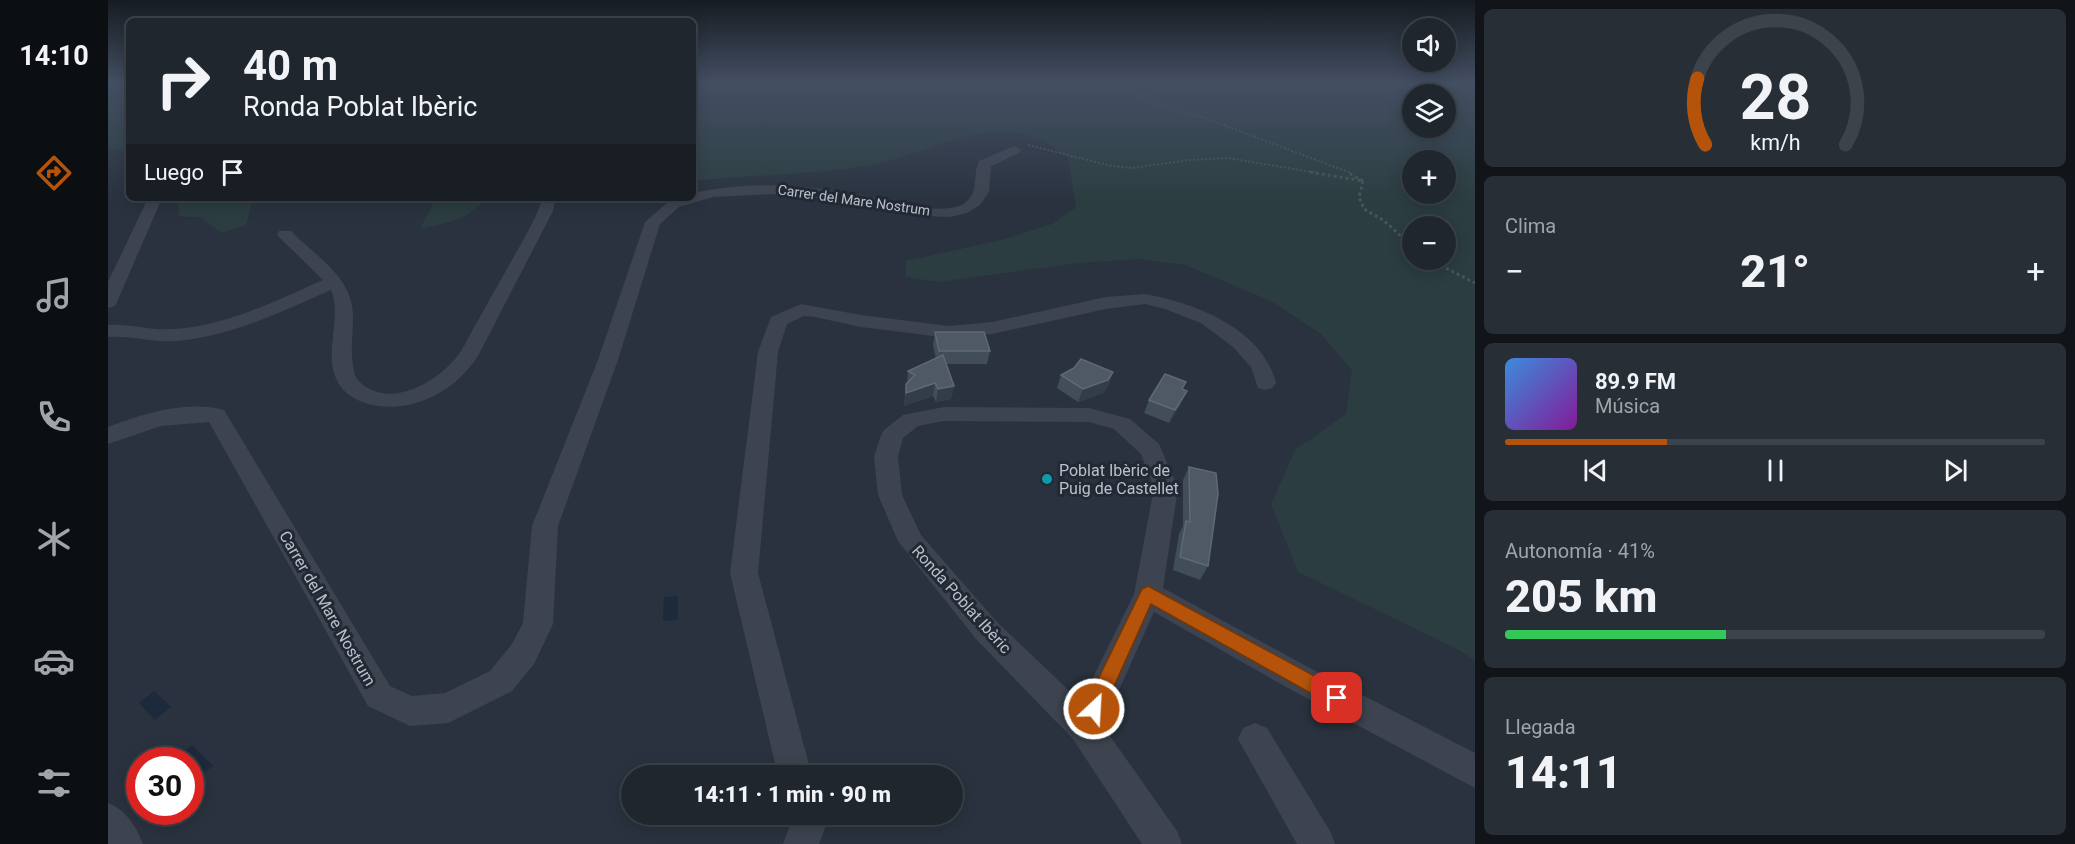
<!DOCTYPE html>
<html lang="es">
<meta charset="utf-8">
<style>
body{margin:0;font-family:Roboto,sans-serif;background:#272e36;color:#f1f3f6;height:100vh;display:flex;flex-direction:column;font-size:22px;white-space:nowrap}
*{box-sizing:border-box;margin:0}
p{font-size:20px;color:#a1a5aa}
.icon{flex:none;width:33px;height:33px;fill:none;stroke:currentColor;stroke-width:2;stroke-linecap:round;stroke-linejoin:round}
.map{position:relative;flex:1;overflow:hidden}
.sheet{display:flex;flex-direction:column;gap:9px;padding:9px;background:#111519;width:600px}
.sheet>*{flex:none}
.guide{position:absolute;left:18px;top:18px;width:570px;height:183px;border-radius:9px;box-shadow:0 3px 15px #0003,0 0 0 2px #3c434a;background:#1f262e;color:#f1f3f6;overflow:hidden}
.controls{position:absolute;left:1294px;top:18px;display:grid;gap:12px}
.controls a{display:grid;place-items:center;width:54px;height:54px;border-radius:50%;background:#1f262e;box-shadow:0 3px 15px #0003,0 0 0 2px #3c434a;font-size:30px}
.speed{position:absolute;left:18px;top:747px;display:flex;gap:12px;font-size:30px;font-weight:700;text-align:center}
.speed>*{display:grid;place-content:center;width:78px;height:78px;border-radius:50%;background:#1f262e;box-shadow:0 3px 15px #0003,0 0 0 2px #3c434a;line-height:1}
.speed .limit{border:9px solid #d22;background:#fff;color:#111}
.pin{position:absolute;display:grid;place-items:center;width:51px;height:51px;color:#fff;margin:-26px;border-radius:12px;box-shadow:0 3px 9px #0006}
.me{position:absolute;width:66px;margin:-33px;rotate:25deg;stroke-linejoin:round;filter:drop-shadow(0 0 4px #0008)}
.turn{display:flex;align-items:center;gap:21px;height:126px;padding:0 18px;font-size:27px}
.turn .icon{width:78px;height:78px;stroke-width:2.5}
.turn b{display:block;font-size:42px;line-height:51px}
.then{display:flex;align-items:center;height:57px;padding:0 18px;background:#0003;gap:12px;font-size:22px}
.big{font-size:45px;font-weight:800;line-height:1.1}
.sheet .card{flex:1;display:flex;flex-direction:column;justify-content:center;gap:9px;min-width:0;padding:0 21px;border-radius:9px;background:#272e36}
.sheet .dial{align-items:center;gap:0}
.dial svg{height:156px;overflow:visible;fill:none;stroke:#3c434a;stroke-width:7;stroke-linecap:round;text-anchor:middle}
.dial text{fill:#f1f3f6;stroke:none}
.song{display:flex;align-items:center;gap:18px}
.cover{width:72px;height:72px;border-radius:9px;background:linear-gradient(135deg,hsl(210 70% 55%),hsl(290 70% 35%))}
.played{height:6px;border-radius:3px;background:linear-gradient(90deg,#b45309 30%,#3c434a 30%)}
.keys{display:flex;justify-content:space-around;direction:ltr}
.heat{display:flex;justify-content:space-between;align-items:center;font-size:33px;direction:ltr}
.charge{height:9px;border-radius:4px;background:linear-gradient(90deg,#34c759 41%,#3c434a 0)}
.trip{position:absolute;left:513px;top:765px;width:342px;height:60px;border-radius:30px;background:#1f262e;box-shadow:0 3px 15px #0003,0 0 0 2px #3c434a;font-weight:800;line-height:60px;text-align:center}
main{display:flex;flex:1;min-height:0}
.tab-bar{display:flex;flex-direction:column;width:108px;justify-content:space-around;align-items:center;background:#0c0f12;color:#a1a5aa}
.tab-bar .icon{width:42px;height:42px}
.tab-bar .selected{color:#b45309}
.tab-bar b{font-size:27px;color:#f1f3f6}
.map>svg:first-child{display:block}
</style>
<main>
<nav class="tab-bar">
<b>14:10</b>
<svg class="icon selected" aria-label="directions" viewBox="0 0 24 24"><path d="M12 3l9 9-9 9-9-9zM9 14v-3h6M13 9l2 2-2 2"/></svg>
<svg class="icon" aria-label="music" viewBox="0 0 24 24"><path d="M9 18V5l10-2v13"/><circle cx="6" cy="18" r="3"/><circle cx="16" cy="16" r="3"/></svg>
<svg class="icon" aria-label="phone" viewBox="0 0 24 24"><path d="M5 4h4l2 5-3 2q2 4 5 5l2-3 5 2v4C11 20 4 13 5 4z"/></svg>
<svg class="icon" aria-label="climate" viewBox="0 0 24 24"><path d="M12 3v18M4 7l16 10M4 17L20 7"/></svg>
<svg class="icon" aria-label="car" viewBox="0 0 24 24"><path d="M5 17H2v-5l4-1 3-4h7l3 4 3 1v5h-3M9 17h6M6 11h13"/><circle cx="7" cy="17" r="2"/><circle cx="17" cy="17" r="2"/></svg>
<svg class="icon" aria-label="filters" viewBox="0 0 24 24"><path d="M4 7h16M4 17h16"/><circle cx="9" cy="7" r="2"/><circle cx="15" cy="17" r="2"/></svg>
</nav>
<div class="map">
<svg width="1367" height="844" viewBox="0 0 1367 844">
<rect width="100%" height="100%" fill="#29323e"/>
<path fill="#2b3d40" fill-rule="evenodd" d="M0,84H21V148L0,150Z
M585,84H1367V661L1351,650L1190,572L1163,504L1187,450L1238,414L1244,370L1213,334L1163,301L1077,265L1031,259L971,263L831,282L797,277L798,261L893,240L944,224L968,207L960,157C942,144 926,134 903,132C857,128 804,159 757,166C701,175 642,175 585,181ZM1305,94H1338V128H1305ZM1305,160H1338V194H1305ZM1305,226H1338V260H1305Z
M68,198H163L143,205L138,225L114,233L94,218L72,216Z
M328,198H378C362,219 337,224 312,229Z"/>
<path fill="#1d2a3c" d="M570,596V620L555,621L556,597Z
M46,691L63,707L47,720L31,703Z
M84,745L105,766L83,783L82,760H64Z"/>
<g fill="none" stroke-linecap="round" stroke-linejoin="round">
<path stroke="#445657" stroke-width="2" stroke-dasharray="2 2" stroke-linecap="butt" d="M1044,84L1049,88L1034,96L1038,102L1094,117L1243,173
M920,145L1004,166L1024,168L1081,160L1120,158L1210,173"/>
<path stroke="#445657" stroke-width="3" stroke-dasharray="3 3" stroke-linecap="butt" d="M1202,172L1255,181L1239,172
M1255,181L1251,197L1256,209L1275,220L1305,247
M1322,260L1367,283"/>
<path fill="#3d444f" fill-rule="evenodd" d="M906,146L913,150L911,153L883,166L881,192L872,205L859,213L842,217L815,216L725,200L665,194L605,197L571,207L552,224L510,360L450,526L445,624L426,664L404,691L340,723L302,726L260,706L101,422L53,426L0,444V427C35,414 78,400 116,410L282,686L304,696L337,693L382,671L404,644L415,623L424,526L490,360L537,222L561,201L568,198H585V193C618,186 651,184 685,186C708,188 731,191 754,195C780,199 833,218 857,203C872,192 864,175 871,161Z
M40,198H54L9,302L7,306L0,308V282Z
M434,198H448L445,211L370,356C347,392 303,415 260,404C246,400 232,391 227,376C217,348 234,318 223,290C173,312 124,336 69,341C46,343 23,335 0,337V325C22,323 43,331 65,329C118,326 167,301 215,280L171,237L169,234L171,231H183C208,257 246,277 245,318C245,339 241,358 248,378C276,411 324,386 347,359C356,349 361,335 368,324C383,297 398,271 413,244C421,229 430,215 434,198Z
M1037,294C1087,303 1154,328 1168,383L1164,388L1157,390L1150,388L1143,367L1125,347L1093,323L1057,309L1037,304L998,309L884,334L841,338L753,327L707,317L696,316L679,324L670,352L650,573L704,776H670L622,573L650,352L663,317L693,304L753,315L841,326L884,322L998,297Z
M836,407L981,408L1022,419L1051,444L1070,488L1055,588L1200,667L1367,753V788L1178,687L1046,612L995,726L1069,831L1074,844H1034L965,739L868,639L790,541L770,495L766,457L773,435L776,430L795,415ZM836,421L981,422L1006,429L1033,454L1046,488L1026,594L973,702L888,621L813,535L794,495L790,457L795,438L810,426Z
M1147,723L1159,728L1222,831L1227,844H1189L1130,739L1135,728Z
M0,803C18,810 28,826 35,844H0Z
M679,814H715L718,826L711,844H675L682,826Z"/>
</g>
<path fill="#424d5a" d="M827,332L882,351L879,364H838L846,386L843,399L828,402L825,396L796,406L798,384L799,383L800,371L828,359L825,345Z
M953,375L1001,385L995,393L970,402L949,388Z
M1075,390L1073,404L1061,423L1036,413L1041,400Z
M1081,467L1100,566L1092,580L1065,570L1071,534L1075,526V480Z"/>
<path fill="#333d4a" d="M1005,372L1001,385L995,393L970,402L975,389Z
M827,383L825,396L796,406L798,393Z
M846,386L843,399L828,402L830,389Z
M1079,391L1073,404L1061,423L1067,410Z"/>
<path fill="#4f5966" stroke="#5f6976" stroke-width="1.5" d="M827,332H876L882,351H831Z
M835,355L846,386L830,389L827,383L798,393V384L807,375L800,371Z
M973,359L1005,372L1000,380L975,389L953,375L966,368Z
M1057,374L1078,382L1074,389L1079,391L1067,410L1041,400Z
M1081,467L1108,473L1110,494L1100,566L1072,557L1078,521L1082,522Z"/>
<linearGradient id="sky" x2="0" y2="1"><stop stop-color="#171c22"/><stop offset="0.41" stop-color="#434f63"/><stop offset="1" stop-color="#434f63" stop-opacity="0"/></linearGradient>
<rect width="1367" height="203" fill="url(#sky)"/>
<path fill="#b45309" stroke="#753606" stroke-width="1.5" d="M1040,586L1236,692L1238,698L1236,704L1229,707L1222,704L1043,604L993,715L986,718L979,715L976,709L979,702L1034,589Z"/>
<circle fill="#0f9aa8" stroke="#222934" stroke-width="2" cx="939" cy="479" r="6"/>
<g text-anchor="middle" stroke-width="6" stroke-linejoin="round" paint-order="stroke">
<g font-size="14" fill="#b9c0c9" stroke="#222934">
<text transform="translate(746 200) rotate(8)" y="5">Carrer del Mare Nostrum</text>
</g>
<g font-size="16" fill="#b9c0c9" stroke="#222934" text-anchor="start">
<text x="951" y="476">Poblat Ibèric de<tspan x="951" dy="18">Puig de Castellet</tspan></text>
</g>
<g font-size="16" fill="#b9c0c9" stroke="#222934">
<text transform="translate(854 599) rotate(48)" y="6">Ronda Poblat Ibèric</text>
<text transform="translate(220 608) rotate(60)" y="6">Carrer del Mare Nostrum</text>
</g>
</g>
</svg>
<div class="controls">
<a><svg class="icon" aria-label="sound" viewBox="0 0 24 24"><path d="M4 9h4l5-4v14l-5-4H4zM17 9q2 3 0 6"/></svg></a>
<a><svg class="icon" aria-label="layers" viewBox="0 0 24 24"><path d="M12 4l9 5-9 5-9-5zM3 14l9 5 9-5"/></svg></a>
<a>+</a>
<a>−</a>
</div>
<div class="speed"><div class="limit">30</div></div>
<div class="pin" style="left:1229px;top:698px;background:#d93025"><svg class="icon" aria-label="arrive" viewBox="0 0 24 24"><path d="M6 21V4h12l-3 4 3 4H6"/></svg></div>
<svg class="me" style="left:986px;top:709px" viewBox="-20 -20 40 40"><circle r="17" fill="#b45309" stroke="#fff" stroke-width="3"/><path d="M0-11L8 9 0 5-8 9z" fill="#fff"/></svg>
<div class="trip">14:11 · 1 min · 90 m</div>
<div class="guide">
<div class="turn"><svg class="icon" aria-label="right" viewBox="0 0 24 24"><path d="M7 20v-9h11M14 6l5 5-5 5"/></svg><div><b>40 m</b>Ronda Poblat Ibèric</div></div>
<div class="then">Luego<svg class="icon" aria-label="arrive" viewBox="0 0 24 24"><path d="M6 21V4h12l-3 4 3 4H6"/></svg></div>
</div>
</div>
<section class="sheet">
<div class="card dial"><svg viewBox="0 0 100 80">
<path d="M14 69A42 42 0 1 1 86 69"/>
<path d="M14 69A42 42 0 0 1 10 35" stroke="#b45309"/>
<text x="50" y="56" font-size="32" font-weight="700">28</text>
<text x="50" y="72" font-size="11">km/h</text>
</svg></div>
<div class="card"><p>Clima</p>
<div class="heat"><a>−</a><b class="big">21°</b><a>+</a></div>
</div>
<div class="card">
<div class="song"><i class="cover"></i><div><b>89.9 FM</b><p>Música</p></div></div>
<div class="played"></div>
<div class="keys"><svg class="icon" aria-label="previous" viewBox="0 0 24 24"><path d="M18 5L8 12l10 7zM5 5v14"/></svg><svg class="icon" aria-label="pause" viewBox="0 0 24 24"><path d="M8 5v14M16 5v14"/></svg><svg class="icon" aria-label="next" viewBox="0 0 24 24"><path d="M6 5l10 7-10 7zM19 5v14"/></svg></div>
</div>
<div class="card"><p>Autonomía · 41%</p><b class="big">205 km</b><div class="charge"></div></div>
<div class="card"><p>Llegada</p><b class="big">14:11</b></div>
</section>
</main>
